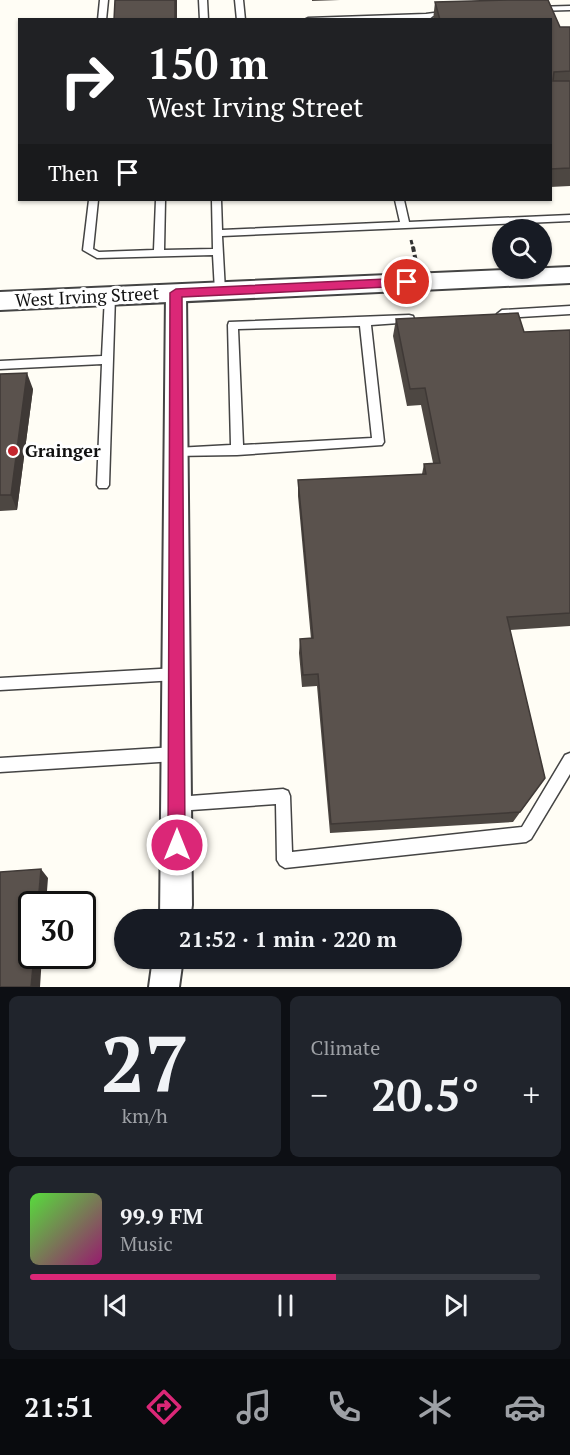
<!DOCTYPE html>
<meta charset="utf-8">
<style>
body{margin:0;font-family:"PT Serif",serif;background:#20242c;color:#f1f3f6;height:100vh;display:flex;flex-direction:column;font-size:22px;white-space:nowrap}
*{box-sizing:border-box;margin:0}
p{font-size:20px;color:#9ea1a6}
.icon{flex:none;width:33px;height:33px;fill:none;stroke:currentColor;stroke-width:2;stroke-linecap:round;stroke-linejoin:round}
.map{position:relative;height:987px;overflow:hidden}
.side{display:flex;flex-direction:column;gap:9px;padding:9px;background:#0d0f14;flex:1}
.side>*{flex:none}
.hud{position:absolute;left:18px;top:18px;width:534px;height:183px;border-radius:0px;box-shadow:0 2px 4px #0004;background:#202124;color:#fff;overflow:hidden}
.tools{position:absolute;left:492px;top:219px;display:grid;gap:12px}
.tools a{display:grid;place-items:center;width:60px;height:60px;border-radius:50%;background:#171b24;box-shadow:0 2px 4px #0004;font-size:30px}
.speed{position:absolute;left:18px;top:891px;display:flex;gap:12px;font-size:30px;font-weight:700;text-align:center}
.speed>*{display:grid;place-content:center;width:78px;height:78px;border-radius:50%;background:#171b24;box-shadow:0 2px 4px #0004;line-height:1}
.speed .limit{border:3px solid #111;border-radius:9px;background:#fff;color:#111}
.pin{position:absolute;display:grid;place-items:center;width:51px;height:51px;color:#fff;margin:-26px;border:3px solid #fff;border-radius:50%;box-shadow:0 2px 6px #0007}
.me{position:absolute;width:66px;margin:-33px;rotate:0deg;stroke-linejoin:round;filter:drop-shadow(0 0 4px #0008)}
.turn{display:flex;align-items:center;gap:21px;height:126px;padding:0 30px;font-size:27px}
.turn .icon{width:78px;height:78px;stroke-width:2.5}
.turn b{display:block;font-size:42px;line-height:51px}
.then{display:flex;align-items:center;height:57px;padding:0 30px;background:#0003;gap:12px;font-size:22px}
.big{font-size:45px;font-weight:800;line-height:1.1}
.side .widget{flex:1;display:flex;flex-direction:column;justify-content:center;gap:9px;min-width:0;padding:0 21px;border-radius:9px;background:#20242c}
.side .dial{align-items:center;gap:0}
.dial b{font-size:78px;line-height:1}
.song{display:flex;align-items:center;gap:18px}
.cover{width:72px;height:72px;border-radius:9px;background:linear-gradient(135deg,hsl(110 70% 55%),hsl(320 70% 35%))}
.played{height:6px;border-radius:3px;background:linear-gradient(90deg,#db2777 60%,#363941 60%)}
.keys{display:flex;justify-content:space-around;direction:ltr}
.heat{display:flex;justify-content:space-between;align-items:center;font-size:33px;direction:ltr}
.side .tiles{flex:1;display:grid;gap:9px;grid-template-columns:1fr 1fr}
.widget:last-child{grid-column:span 2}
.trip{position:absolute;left:114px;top:909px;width:348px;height:60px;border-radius:30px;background:#171b24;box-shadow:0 2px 4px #0004;font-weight:800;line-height:60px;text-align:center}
.tab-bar{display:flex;height:96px;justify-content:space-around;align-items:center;background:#090b0e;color:#9ea1a6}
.tab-bar .icon{width:42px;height:42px}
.tab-bar .current{color:#db2777}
.tab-bar b{font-size:27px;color:#f1f3f6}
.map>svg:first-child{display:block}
</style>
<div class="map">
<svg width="570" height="987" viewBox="0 0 570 987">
<rect width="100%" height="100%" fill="#fffdf5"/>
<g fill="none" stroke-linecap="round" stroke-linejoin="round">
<g stroke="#444" stroke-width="3">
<path id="service" d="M100,0H108L106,20H98Z
M199,0H207L208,20H200Z
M235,0H243L245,20H237Z
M570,6V10L535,11L531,9L535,7Z
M449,11H452V15L433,16L428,20H304L308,18L426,14Z
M89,200H98L93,249L99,252L154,250L156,200H165L164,250L213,249L212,200H221L222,230L400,222L395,200H404L409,222L570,215V221L222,236L225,291L220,295L215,291L213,255L97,258L83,250Z
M110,292L115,296L109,485L107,488H99L97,485L102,364L0,369V361L102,356L105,296Z
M570,306V314L502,318L497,314L502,310Z
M409,315L413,316L414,319L413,322L371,325L384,442L382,445L237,455L172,456L170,453L176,448L231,445L228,325L229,322ZM360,326L372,438L243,445L238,329Z
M177,668L182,670L184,674L182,678L177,680L0,690V678Z
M175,747L180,749L182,754L180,759L175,761L0,772V758Z
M570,753V774L531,839L526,842L285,868L280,865L277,860L276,804L177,811L172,809L170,804L172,799L177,797L283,789L288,791L290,796L292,852L522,827L565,755Z"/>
</g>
<g stroke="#444" stroke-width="4">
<path id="minor" d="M176,286L183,288L186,293L192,905L190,920H160L166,293L169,288Z
M153,958H183L179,987H149Z"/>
</g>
<g stroke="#444" stroke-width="4">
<path id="tertiary" d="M570,267V283L0,310V292Z"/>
</g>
<path stroke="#333" stroke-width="3" stroke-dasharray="4.5 2" stroke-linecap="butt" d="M411,240L413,248"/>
<path stroke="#333" stroke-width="4" stroke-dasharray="5 3" stroke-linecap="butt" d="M413,247L416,262"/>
<use href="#service" fill="#fff" fill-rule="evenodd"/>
<use href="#minor" fill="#fff" fill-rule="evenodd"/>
<use href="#tertiary" fill="#fff" fill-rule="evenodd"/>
</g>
<path fill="#4d4742" d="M312,0H340L312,1Z
M508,0H548L560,27H570V186L550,187V20H433L435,2Z
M396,319L524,332L570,330V626L510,630L545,778L513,822L330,833L317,686L302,687L299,653L300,639H311L298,496V480L422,474L424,464L433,463L421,405L407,406L393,336Z
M0,374L33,389L17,510L0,511Z"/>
<path fill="#3f3936" d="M175,0H177V20H175Z
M27,373L33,389L17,510L11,495Z
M41,869L48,878L46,904H38Z
M34,956H42L40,987H31Z"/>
<path fill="#5a524d" stroke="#3f3936" stroke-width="1.5" d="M115,0H175V20H114Z
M508,0H548L560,27H570V71L554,72L553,81H570V168L550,169V20H440L435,2Z
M518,313L524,332L570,330V613L507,617L545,778L520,812L331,824L318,674L303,675L300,639L313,638L298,480L426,474L424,464L440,463L425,388L410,389L396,319Z
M27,373L11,495H0V374Z
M41,869L38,904H32V956H34L31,987H0V872Z"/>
<path fill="#db2777" stroke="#8e194d" stroke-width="1.5" d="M407,278L413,282L407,286L182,297L185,845L183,851L177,853L171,851L168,845L170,293L176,289Z"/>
<circle fill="#c4262e" stroke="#fff" stroke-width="2" cx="13" cy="451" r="6"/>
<g text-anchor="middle" stroke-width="6" stroke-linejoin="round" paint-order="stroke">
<g font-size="18" fill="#111" stroke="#fff">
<text transform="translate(87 297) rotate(-3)" y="6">West Irving Street</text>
</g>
<g font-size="18" font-weight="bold" fill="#111" stroke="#fff" text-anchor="start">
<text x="25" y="457">Grainger</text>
</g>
</g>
</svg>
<div class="tools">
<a><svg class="icon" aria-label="search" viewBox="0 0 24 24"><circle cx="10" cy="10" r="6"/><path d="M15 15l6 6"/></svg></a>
</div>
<div class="speed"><div class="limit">30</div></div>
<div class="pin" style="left:407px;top:282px;background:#d93025"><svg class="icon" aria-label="arrive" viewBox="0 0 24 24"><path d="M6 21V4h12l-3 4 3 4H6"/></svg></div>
<svg class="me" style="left:177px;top:845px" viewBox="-20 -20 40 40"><circle r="17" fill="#db2777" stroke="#fff" stroke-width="3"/><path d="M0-11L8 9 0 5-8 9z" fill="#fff"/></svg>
<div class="trip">21:52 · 1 min · 220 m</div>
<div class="hud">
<div class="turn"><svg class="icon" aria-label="right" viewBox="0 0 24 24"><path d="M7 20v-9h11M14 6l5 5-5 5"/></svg><div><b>150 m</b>West Irving Street</div></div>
<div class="then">Then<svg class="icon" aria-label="arrive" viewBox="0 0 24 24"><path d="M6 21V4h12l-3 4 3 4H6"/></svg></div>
</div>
</div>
<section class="side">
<div class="tiles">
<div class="widget dial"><b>27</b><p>km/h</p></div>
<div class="widget"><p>Climate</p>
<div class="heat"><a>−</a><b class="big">20.5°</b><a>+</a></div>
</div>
<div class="widget">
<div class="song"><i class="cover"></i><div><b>99.9 FM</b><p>Music</p></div></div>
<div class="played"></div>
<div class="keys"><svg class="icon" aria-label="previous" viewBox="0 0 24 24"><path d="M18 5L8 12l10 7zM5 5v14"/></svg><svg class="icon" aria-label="pause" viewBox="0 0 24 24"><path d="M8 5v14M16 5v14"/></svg><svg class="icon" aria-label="next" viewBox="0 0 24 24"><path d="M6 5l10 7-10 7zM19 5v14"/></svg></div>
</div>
</div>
</section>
<nav class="tab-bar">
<b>21:51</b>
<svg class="icon current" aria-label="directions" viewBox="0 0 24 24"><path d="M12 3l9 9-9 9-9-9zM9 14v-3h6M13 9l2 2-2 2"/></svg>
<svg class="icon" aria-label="music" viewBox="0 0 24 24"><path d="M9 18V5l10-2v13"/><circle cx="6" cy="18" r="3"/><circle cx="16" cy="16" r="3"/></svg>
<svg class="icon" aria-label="phone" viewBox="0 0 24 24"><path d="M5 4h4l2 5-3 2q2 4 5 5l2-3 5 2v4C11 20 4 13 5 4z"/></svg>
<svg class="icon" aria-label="climate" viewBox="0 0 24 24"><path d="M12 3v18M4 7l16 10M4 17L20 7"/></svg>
<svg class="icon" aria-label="car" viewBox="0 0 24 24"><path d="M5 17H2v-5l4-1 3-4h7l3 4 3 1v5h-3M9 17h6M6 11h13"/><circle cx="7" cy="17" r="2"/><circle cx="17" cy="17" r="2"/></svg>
</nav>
